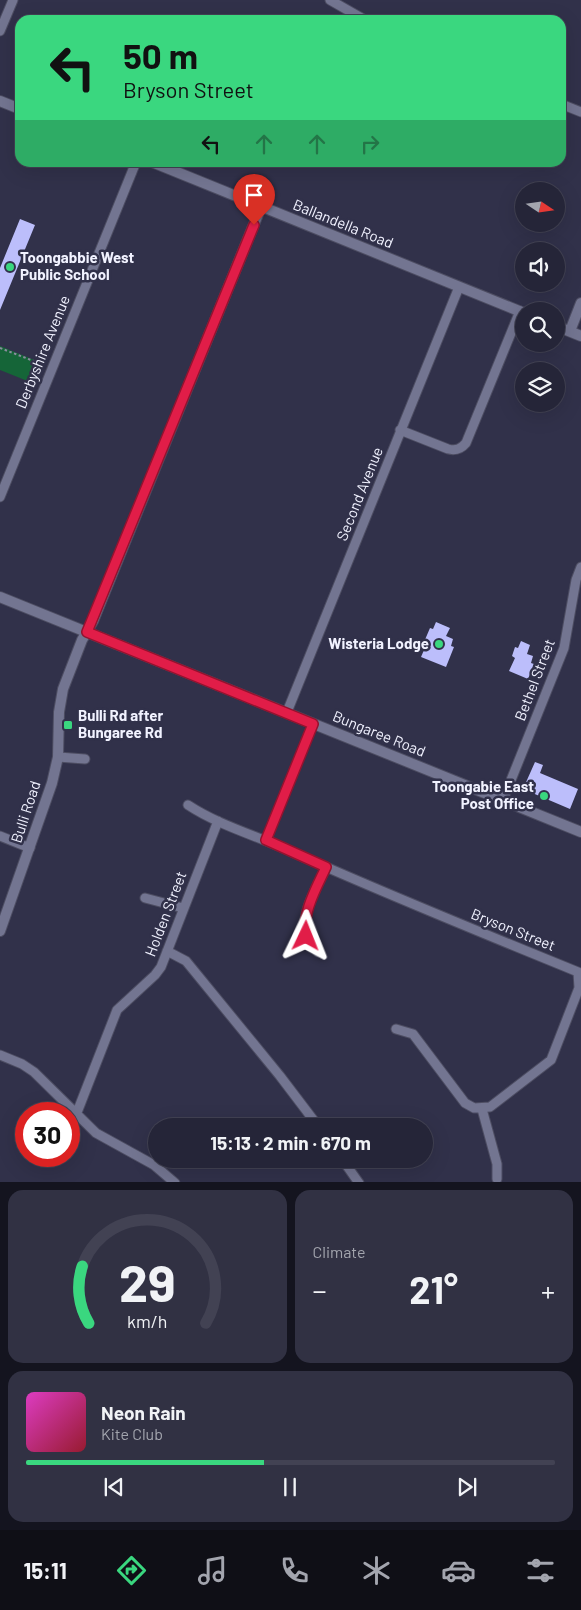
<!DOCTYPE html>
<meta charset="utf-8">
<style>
body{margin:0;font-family:Barlow,sans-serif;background:#313143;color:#f1f3f6;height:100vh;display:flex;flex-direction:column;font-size:19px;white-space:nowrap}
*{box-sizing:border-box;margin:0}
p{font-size:16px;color:#a3a5ae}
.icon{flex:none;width:28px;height:28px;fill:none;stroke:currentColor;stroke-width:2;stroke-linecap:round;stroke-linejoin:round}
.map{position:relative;height:1182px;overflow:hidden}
.panel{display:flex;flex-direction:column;gap:8px;padding:8px;background:#14141f;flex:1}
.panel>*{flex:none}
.top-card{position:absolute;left:15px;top:15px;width:551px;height:152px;border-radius:15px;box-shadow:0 5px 20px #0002,0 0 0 1px #424253;background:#3ad77f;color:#111;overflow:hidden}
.needle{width:32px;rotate:103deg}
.fabs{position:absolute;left:515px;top:182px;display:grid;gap:10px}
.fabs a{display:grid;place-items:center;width:50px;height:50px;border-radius:50%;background:#252538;box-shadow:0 5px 20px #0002,0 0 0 1px #424253;font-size:25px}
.speed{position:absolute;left:15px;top:1102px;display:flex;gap:10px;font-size:25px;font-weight:700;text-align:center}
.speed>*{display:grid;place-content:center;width:65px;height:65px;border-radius:50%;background:#252538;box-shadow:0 5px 20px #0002,0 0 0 1px #424253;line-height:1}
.speed .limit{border:8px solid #d22;background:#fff;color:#111}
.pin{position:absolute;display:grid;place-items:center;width:42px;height:42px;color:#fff;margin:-51px -21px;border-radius:50% 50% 50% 0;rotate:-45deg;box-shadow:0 0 5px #0007}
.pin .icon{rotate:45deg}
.me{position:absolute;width:55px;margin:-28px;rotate:2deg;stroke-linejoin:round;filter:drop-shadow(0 0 4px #0008)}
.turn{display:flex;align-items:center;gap:18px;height:105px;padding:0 25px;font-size:22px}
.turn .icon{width:65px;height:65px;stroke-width:2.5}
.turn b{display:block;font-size:35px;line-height:42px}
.lanes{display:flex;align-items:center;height:48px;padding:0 25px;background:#0003;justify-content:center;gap:25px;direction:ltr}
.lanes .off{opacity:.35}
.big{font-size:38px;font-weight:700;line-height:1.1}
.panel .widget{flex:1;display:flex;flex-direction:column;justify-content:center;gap:8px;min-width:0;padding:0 18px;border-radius:15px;background:#313143}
.panel .dial{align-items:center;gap:0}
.dial svg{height:130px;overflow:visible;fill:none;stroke:#424253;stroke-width:7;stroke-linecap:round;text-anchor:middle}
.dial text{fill:#f1f3f6;stroke:none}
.song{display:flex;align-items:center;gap:15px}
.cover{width:60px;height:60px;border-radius:8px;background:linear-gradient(135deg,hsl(310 70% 55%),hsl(350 70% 35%))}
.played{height:5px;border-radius:2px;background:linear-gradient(90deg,#3ad77f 45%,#424253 45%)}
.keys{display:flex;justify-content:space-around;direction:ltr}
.heat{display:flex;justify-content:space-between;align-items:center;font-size:28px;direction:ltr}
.panel .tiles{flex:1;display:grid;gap:8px;grid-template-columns:1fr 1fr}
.widget:last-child{grid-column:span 2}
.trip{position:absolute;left:148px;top:1118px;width:285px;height:50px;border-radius:25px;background:#252538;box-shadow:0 5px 20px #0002,0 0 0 1px #424253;font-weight:700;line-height:50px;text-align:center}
.tabs{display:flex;height:80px;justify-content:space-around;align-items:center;background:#0f0f16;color:#a3a5ae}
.tabs .icon{width:35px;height:35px}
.tabs .selected{color:#3ad77f}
.tabs b{font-size:22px;color:#f1f3f6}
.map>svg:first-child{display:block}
</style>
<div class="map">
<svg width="581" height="1183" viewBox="0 0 581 1183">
<rect width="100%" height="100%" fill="#31314a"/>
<path fill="#156538" d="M0,346L44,364L35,384L0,370Z"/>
<path fill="#bcbefb" d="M20,219L35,225L0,310V268Z
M436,622L450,628L446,636L453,639L451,646L454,647L446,667L421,657L427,643L424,642L430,628L433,629Z
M521,641L530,645L527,654L533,656L531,663L534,664L528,679L509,671L515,658L512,656L515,647L518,648Z
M535,762L543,765L540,773L578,789L570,809L523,789Z"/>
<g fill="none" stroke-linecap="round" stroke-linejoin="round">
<g stroke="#4d4d62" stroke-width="7">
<path id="service" d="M266,840L313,724"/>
</g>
<g stroke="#4d4d62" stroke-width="11">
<path id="minor" d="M330,0L365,20
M0,31L13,0
M561,104L581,112
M400,430L448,449C456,451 461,449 466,443L520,311
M0,497L136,162
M287,712L459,287
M58,757L85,759
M503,800L564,648L576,580L581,567
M188,805C220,826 258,836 292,852C386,894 482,933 578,972L579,988L551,1060L490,1107L474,1108L465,1103L413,1034L396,1029
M0,836L30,848
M145,898L183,908
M167,951L186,961L280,1076L318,1126
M318,952C314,947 308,941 306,935C299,915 318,886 326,867
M0,1055L22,1064L34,1072L96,1133L154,1165L175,1183
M482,1109L497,1164V1179
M76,1115L117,1010L155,975L161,967L218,821
M342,1159L359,1183"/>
</g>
<g stroke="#4d4d62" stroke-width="12">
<path id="tertiary" d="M0,101L20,109
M152,162L524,313
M556,326L581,336
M570,331L581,303
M0,597L581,832
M0,931L52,783L58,757L59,712L63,689L82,640L93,621L261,207"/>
</g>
<path stroke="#8b8c9f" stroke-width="2" stroke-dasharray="2.5 2.5" stroke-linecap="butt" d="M0,348L44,365"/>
<use href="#service" stroke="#737591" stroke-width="4.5"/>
<use href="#minor" stroke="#737591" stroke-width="9"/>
<use href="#tertiary" stroke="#737591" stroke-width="10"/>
</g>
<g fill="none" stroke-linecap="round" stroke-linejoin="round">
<g stroke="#92132f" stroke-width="12">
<path id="route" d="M254,225L87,632L313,724L266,840L326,867C316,889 302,912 306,936"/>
</g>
<use href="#route" stroke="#e11d48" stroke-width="9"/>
</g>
<g fill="#3ad77f" stroke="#31314a" stroke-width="2">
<circle cx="10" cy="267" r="5"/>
<circle cx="439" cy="644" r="5"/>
<rect x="63" y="720" width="10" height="10" rx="2.5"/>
<circle cx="544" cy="796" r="5"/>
</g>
<g text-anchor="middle" stroke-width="5" stroke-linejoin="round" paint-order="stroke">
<g font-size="15" fill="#f1f2ff" stroke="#31314a">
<text transform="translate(343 224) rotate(22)" y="5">Ballandella Road</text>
<text transform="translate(43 352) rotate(-68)" y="5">Derbyshire Avenue</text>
<text transform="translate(360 494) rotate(-68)" y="5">Second Avenue</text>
<text transform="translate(535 680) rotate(-69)" y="5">Bethel Street</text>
<text transform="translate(379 734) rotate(22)" y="5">Bungaree Road</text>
<text transform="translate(26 812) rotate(-72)" y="5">Bulli Road</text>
<text transform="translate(166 914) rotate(-69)" y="5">Holden Street</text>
<text transform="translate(513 930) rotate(22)" y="5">Bryson Street</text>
</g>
<g font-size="15" font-weight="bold" fill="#f1f2ff" stroke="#31314a" text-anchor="start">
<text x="20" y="263">Toongabbie West<tspan x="20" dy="17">Public School</tspan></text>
<text x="429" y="649" text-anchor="end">Wisteria Lodge</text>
<text x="78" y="721">Bulli Rd after<tspan x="78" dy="17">Bungaree Rd</tspan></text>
<text x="534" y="792" text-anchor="end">Toongabie East<tspan x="534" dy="17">Post Office</tspan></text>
</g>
</g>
</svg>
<div class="fabs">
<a><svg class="needle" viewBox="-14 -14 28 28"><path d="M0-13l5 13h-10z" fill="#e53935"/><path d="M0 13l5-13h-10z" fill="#a3a5ae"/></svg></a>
<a><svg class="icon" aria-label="sound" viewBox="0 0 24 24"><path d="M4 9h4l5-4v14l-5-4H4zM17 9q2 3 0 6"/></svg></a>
<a><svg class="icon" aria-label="search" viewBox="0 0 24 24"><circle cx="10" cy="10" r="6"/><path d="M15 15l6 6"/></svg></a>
<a><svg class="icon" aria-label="layers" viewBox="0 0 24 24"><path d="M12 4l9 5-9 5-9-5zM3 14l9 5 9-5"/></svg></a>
</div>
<div class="speed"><div class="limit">30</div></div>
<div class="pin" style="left:254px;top:225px;background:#d93025"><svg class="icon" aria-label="arrive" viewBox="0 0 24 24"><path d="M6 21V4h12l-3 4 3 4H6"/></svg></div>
<svg class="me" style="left:306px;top:936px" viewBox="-20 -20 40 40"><path d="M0-17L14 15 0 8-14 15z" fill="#e11d48" stroke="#fff" stroke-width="4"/></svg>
<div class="trip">15:13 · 2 min · 670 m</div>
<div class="top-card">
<div class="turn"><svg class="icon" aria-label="left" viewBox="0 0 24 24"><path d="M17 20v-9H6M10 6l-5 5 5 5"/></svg><div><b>50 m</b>Bryson Street</div></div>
<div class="lanes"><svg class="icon" aria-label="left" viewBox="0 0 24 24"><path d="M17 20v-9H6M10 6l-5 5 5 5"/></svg><svg class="icon off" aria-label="ahead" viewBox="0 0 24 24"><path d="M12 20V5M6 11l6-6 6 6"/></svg><svg class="icon off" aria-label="ahead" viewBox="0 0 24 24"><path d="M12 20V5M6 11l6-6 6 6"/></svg><svg class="icon off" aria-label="right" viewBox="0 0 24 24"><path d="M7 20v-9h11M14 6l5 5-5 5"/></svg></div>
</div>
</div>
<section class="panel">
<div class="tiles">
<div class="widget dial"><svg viewBox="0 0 100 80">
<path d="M14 69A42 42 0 1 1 86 69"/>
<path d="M14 69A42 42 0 0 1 10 34" stroke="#3ad77f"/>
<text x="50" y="56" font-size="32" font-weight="700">29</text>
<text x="50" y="72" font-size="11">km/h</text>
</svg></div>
<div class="widget"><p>Climate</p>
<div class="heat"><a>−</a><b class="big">21°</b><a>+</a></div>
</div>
<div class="widget">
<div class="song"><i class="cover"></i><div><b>Neon Rain</b><p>Kite Club</p></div></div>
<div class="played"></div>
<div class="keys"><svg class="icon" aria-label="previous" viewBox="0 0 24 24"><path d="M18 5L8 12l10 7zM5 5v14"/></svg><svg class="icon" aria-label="pause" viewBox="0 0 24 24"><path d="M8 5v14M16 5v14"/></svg><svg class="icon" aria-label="next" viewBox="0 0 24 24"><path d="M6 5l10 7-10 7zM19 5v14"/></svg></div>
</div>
</div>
</section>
<nav class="tabs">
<b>15:11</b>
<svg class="icon selected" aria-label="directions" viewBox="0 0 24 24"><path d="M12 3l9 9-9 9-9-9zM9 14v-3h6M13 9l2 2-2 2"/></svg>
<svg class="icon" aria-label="music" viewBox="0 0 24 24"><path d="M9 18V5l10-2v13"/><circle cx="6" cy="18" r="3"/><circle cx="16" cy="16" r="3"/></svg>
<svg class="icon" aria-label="phone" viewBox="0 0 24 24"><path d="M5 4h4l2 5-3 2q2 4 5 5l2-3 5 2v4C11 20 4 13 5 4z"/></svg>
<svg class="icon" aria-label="climate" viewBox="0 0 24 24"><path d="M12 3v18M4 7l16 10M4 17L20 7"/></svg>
<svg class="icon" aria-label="car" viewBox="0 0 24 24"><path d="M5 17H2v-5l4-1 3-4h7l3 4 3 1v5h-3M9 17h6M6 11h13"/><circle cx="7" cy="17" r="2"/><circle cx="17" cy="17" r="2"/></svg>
<svg class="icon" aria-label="filters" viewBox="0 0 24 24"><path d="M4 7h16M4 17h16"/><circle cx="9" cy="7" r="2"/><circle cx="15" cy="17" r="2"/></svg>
</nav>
